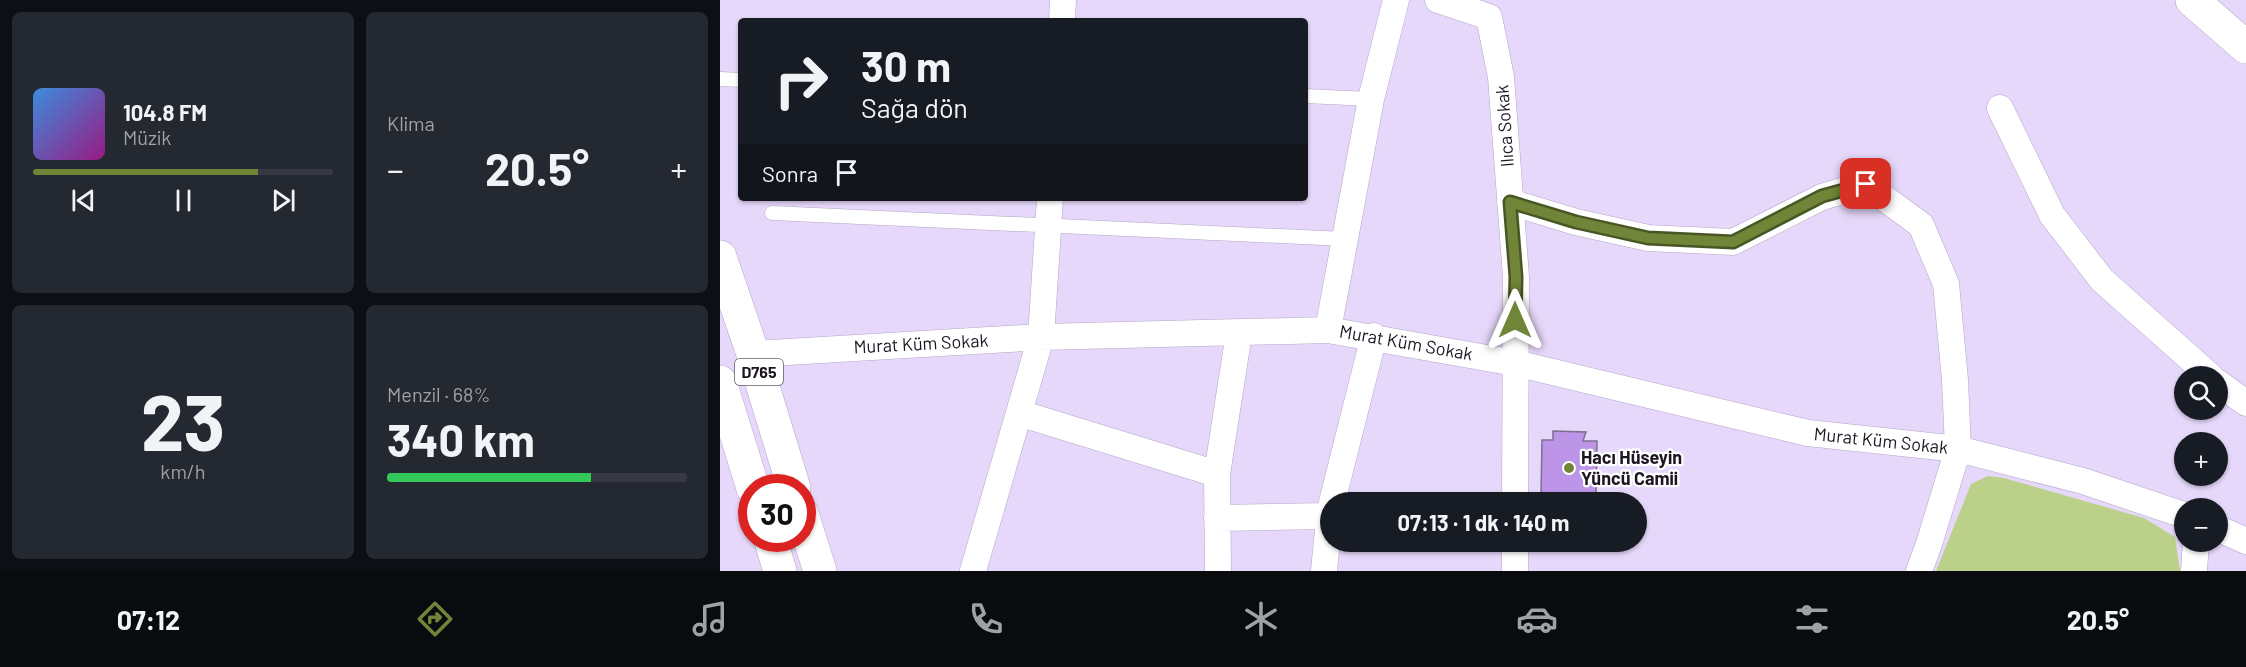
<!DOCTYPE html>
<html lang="tr">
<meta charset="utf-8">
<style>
body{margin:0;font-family:Barlow,sans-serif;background:#242831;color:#f1f3f6;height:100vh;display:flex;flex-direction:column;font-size:22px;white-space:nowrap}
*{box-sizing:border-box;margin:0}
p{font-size:20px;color:#9ea1a6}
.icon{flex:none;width:33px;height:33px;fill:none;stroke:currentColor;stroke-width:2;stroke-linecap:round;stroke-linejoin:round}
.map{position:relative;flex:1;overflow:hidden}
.drawer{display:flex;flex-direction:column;gap:12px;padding:12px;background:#0d0f14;width:720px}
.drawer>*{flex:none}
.hud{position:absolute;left:18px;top:18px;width:570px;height:183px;border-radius:6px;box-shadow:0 2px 4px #0004;background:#171b24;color:#f1f3f6;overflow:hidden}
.buttons{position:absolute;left:1454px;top:366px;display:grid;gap:12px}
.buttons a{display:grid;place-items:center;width:54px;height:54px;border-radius:50%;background:#171b24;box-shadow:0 2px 4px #0004;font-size:30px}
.speed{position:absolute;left:18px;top:474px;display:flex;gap:12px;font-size:30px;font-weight:700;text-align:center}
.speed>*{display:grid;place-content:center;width:78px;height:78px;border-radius:50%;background:#171b24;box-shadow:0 2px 4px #0004;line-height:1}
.speed .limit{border:9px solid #d22;background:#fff;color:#111}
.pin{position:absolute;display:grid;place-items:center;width:51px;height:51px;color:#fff;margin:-26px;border-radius:12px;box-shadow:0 3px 9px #0006}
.me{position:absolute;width:66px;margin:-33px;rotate:0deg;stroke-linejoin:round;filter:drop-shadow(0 0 4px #0008)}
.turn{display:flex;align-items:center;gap:21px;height:126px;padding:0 24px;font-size:27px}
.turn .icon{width:78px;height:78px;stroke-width:2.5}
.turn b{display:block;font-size:42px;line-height:51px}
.then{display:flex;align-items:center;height:57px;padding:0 24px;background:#0003;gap:12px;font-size:22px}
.big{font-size:45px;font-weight:700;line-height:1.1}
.drawer .tile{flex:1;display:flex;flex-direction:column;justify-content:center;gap:9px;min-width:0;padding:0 21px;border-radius:9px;background:#242831}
.drawer .dial{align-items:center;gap:0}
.dial b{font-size:78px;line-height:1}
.song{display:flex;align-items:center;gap:18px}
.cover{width:72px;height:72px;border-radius:9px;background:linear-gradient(135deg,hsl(210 70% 55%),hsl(310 70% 35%))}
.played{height:6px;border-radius:3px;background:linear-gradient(90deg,#708537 75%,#363941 75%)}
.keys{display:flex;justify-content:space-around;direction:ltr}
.heat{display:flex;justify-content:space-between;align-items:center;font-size:33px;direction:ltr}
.charge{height:9px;border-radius:4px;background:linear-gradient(90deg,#34c759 68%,#363941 0)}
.drawer .tiles{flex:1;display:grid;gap:12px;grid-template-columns:repeat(2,1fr)}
.trip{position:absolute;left:600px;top:492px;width:327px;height:60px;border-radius:30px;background:#171b24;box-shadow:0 2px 4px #0004;font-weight:700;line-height:60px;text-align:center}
.tab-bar{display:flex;height:96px;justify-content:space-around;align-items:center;background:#090b0e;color:#9ea1a6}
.tab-bar .icon{width:42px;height:42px}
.tab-bar .active{color:#708537}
.tab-bar b{font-size:27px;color:#f1f3f6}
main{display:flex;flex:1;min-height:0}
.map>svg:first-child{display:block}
</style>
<main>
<section class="drawer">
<div class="tiles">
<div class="tile">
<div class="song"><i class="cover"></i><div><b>104.8 FM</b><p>Müzik</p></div></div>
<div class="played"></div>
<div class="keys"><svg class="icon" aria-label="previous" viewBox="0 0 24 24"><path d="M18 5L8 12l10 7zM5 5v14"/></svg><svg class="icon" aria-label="pause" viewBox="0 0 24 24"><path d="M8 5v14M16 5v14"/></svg><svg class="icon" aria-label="next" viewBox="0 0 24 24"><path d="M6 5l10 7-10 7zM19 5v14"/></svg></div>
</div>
<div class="tile"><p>Klima</p>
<div class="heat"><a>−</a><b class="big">20.5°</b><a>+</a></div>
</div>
<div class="tile dial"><b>23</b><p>km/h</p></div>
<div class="tile"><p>Menzil · 68%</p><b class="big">340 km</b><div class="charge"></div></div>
</div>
</section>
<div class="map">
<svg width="1526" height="571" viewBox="0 0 1526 571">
<rect width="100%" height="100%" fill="#e6d8fa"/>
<path fill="#bbd189" d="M1268,476L1284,478L1424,518L1455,537L1460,571H1216L1251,484Z"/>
<path fill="#bc95e8" stroke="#7d708e" stroke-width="1.5" d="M833,431L866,432L863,441H877L876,496L821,495L822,440H833Z"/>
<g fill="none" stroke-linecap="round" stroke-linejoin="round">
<g stroke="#b5a6c7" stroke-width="15">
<path id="service" d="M0,79L21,80
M585,96L651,99
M52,213L625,239"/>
</g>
<g stroke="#b5a6c7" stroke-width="27">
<path id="minor" d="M718,0L769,17L781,77L796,277L795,502
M342,21L343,0
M1280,108L1332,215L1382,280L1490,376
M790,202L856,222L928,238L1013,242L1102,197L1145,184L1201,225L1226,284L1235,380L1238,449L1209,544L1199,571
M608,330L651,99L676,0
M33,354L321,337L608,330L795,363L1088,433L1238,449L1363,481L1464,515
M1497,382L1526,403
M299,413L497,474
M612,502L654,336
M497,518L609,516
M1497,528L1526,541
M795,542V571
M253,571L321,337L330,198
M498,571L497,474L519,333
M604,571L610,509
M1474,571L1476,542"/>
</g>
<g stroke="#b5a6c7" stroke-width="34">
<path id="primary" d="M0,257L33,354L74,488
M0,382L33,488
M82,514L100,571
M50,538L60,571"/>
</g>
<g stroke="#b5a6c7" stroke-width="34">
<path id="trunk" d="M1472,0L1526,47"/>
</g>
<use href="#service" stroke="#fff" stroke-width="14"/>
<use href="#minor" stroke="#fff" stroke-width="26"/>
<use href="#primary" stroke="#fff" stroke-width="33"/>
<use href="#trunk" stroke="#fff" stroke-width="33"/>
</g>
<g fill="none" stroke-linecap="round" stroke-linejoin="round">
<g stroke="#495624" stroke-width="15">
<path id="route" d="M795,320L796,277L790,202L856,222L928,238L1013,242L1102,196L1146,184"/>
</g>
<use href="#route" stroke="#708537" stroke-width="10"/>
</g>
<circle fill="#708537" stroke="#fff" stroke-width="2" cx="849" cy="468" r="6"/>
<g text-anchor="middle" stroke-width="4.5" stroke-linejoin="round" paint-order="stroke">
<rect fill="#fff" stroke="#605c64" stroke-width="1.5" x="15" y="359" width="48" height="26" rx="4.5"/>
<g font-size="16" font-weight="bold" fill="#1c1622">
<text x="39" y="378">D765</text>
</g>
<g font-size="18" fill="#1c1622" stroke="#fff">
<text transform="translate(785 126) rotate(-94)" y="6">Ilıca Sokak</text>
<text transform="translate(686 343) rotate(10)" y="6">Murat Küm Sokak</text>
<text transform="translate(201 344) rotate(-3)" y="6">Murat Küm Sokak</text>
<text transform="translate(1161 441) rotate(6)" y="6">Murat Küm Sokak</text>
</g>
<g font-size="18" font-weight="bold" fill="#1c1622" stroke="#fff" text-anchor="start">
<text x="861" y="464">Hacı Hüseyin<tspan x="861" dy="21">Yüncü Camii</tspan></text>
</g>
</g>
</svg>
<div class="buttons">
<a><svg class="icon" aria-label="search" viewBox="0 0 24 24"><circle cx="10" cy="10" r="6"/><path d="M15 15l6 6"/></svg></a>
<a>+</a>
<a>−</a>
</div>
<div class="speed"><div class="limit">30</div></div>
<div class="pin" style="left:1146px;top:184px;background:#d93025"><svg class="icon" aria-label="arrive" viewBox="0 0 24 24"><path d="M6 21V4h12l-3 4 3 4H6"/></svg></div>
<svg class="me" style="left:795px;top:320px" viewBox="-20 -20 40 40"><path d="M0-17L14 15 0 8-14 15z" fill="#708537" stroke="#fff" stroke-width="4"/></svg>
<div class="trip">07:13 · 1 dk · 140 m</div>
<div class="hud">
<div class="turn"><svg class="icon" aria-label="right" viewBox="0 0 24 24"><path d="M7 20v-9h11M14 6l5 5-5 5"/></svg><div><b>30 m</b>Sağa dön</div></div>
<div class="then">Sonra<svg class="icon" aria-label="arrive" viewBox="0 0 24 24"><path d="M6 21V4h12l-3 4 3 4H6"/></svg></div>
</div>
</div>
</main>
<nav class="tab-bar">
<b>07:12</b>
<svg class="icon active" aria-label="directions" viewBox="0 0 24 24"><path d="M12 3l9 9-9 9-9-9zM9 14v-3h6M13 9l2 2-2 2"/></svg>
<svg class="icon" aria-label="music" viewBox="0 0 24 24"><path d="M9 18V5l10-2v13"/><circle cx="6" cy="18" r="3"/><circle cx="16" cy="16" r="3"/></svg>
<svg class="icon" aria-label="phone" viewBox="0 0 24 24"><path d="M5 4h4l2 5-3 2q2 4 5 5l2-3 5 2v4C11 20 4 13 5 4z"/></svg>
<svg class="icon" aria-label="climate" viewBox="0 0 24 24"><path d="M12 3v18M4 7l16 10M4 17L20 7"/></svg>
<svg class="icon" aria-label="car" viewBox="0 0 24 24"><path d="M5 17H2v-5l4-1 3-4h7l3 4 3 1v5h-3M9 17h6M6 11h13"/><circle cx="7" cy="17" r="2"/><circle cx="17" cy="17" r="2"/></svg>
<svg class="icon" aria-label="filters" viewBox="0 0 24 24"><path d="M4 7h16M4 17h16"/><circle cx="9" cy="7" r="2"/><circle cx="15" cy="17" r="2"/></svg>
<b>20.5°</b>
</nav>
